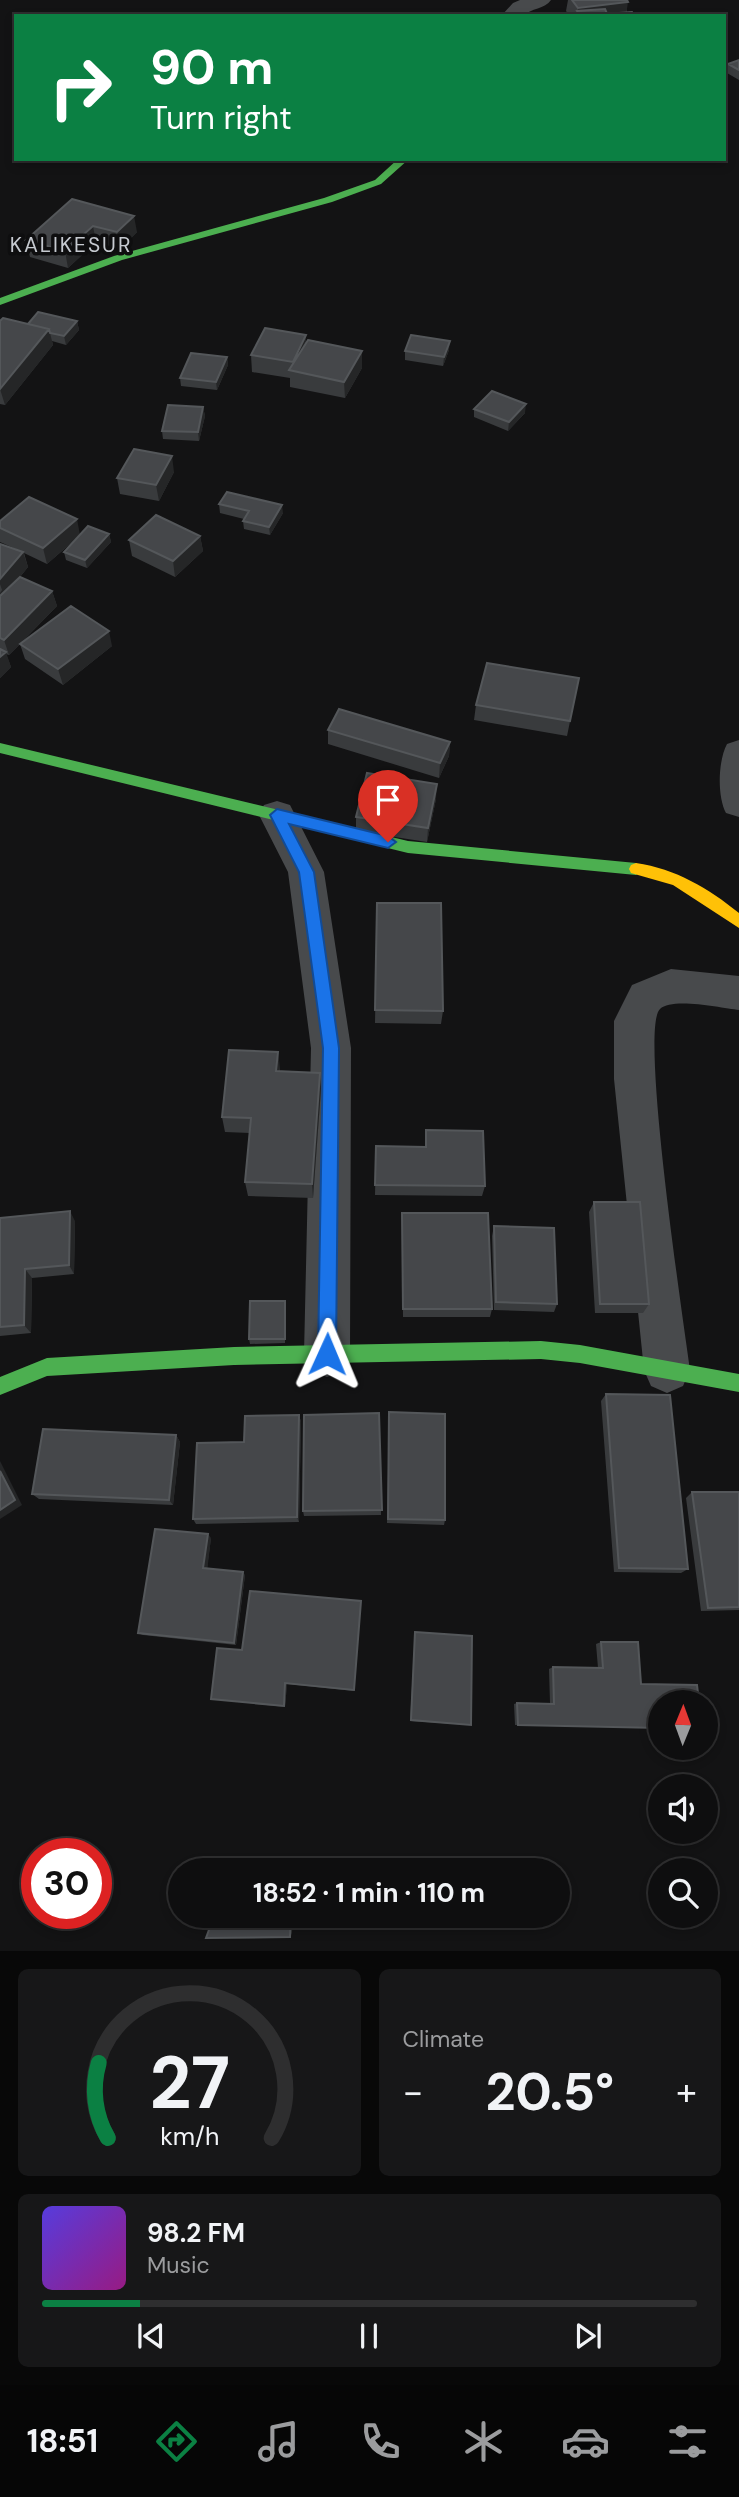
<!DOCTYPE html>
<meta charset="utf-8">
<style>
body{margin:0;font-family:"DM Sans",sans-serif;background:#171718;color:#f1f3f6;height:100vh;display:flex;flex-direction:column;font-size:26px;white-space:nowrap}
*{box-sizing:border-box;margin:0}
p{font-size:23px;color:#9b9c9e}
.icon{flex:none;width:38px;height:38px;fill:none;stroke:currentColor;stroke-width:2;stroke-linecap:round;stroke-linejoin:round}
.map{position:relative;height:1951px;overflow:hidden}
.panel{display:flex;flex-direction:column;gap:18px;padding:18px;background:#080808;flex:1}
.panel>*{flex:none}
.top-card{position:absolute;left:14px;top:14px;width:712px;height:147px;border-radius:0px;box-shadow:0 4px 10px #0003,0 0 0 2px #2e2e2f;background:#0b8043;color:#fff;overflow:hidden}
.needle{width:46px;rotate:1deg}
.tools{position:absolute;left:648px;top:1690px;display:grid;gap:14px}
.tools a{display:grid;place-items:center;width:70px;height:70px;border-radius:50%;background:#0e0e0f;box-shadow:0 4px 10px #0003,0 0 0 2px #2e2e2f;font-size:35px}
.speed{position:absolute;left:21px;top:1838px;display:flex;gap:14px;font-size:35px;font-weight:700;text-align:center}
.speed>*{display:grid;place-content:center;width:91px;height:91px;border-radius:50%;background:#0e0e0f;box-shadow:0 4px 10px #0003,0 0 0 2px #2e2e2f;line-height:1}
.speed .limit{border:10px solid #d22;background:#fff;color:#111}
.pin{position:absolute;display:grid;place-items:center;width:60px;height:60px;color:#fff;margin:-72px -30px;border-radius:50% 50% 50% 0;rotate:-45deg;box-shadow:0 0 7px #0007}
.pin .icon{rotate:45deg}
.me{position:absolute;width:77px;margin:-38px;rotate:1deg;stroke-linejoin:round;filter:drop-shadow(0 0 5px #0008)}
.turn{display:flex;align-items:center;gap:24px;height:147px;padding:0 21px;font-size:32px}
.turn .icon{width:91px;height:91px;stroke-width:2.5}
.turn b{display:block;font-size:49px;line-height:60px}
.big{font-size:52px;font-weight:700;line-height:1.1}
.panel .widget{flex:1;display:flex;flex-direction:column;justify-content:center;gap:10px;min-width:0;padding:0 24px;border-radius:10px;background:#171718}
.panel .dial{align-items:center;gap:0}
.dial svg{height:182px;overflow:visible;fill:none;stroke:#2e2e2f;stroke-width:7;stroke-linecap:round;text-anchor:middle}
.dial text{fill:#f1f3f6;stroke:none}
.song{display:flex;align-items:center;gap:21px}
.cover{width:84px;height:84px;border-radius:10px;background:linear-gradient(135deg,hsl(250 70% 55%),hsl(310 70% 35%))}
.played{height:7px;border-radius:4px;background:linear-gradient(90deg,#0b8043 15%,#2e2e2f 15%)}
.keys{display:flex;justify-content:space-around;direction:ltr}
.heat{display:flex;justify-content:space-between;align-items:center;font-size:38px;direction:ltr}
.panel .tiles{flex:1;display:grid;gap:18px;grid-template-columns:1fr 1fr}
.widget:last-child{grid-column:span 2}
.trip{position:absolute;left:168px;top:1858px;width:402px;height:70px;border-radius:35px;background:#0e0e0f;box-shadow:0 4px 10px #0003,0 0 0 2px #2e2e2f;font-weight:700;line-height:70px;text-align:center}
.dock{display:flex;height:112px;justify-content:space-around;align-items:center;background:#060606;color:#9b9c9e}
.dock .icon{width:49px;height:49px}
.dock .active{color:#0b8043}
.dock b{font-size:32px;color:#f1f3f6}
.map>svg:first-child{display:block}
</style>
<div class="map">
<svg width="739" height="1951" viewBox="0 0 739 1951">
<rect width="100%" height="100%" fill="#131314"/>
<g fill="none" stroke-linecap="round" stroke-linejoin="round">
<path fill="#484a4c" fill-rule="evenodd" d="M520,0H551C545,9 531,8 523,16H501L513,3Z
M739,740V817L726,813C717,796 718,761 727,744Z
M277,801L290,805L324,872L351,1048L350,1354L343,1370L327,1377L311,1370L304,1354L311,1048L288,872L259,815L264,805Z
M671,969L739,976V1010C722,1008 672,997 660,1009C639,1028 684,1325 690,1370L683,1386L667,1393L651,1386L644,1370L614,1079V1021L632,985Z"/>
<path fill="#4caf50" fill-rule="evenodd" d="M398,159H409L381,184L332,202L122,260L0,305V298L114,256L324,198L375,180Z
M0,743L408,841L636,863L643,869L636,875L408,853L0,753Z
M541,1341L580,1345L739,1374V1392L580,1363L541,1359L234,1365L47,1376L0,1395V1377L47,1358L234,1347Z"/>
<path fill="#ffc107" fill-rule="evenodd" d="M636,863C676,869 708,888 739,913V928L673,885L631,873L629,869L631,865Z"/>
</g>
<path fill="#393b3d" d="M568,0H627V12L635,16H570L566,11Z
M739,60V80L727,73L728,64Z
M72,199L137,232L120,249L96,242L68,268L30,257L26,240Z
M0,321L28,324L77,321L79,330L66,345L52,341L53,345L5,405L0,404Z
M306,344L362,351V368L345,398L290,387V378L252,372L251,355Z
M449,350L443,366L405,360V351Z
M227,357L228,365L217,390L181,386L180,378Z
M203,407L205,416L199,441L163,439L162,431Z
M474,409L525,413L508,431L474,417Z
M174,472L159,501L120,494L117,478Z
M219,504L283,513L270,535L244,529L243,521L244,519L220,513Z
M0,521L80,534H109L111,542L87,568L66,560L64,552L77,538L47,564L24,553L28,567L20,577L52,591L57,606L22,642L112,646L63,685L25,659L20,644L9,655L6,654L11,667L0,678V544L16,549L0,542Z
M200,536L203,551L175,577L132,556L129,540Z
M579,678L567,736L474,720L476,705Z
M328,730L450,742L449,756L439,778L328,744Z
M436,799L427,842L356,831V817Z
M377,903L443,1011L441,1024L375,1023Z
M280,1068V1072L320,1073L321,1089L313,1198L248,1196L245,1182L250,1133L225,1132L222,1117Z
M426,1130L485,1186L482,1196L375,1195L376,1146L425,1147Z
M594,1202L649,1304L643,1313H595L589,1212Z
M402,1213L492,1309L490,1317H403Z
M0,1218L75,1221L74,1274L32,1278L31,1333L0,1336Z
M494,1226L557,1304L554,1312L494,1310L492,1236Z
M285,1301V1343L250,1344L249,1339Z
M606,1394L688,1569L681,1573L614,1572L601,1401Z
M389,1412L445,1520L444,1525L387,1523Z
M379,1413L381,1515L304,1516L303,1511Z
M299,1415L301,1422L299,1522L196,1524L193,1519L244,1442Z
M176,1435L180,1442L173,1505L39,1499L32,1494Z
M692,1492H739V1610L701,1611L686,1498Z
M211,1538L207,1568L245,1575L236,1645L143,1635L138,1633Z
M361,1601L354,1691L287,1684L285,1707L211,1699L242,1650Z
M415,1632L471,1725L410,1721Z
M601,1642L641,1684L699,1702L660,1703V1728L515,1725L514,1704L517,1703H550L549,1669L553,1667L598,1668L596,1644Z"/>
<path fill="#252627" d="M628,2L626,16L578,12V8Z
M134,216L137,232L120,249L117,232Z
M93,226L96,242L68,268L65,251Z
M77,321L79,330L66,345L64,336Z
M49,329L53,345L5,405L0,389Z
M306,335V351L293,371V362Z
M450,341L449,350L443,366L444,357Z
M362,351V368L345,398L344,382Z
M227,357L228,365L217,390L216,382Z
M526,404L525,413L508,431L509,422Z
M203,407L205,416L199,441L198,432Z
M172,456L174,472L159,501L156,485Z
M282,505L283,513L270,535L269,527Z
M77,519L80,535L47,564L43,548Z
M109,534L111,542L87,568L85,560Z
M200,536L203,551L175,577L173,561Z
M23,552L28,567L5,595L0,604V593L2,590L0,584V579Z
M52,591L57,606L9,655L4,640Z
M109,631L112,646L63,685L58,669Z
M6,652L11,667L0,678V657Z
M450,742L449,756L439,778L440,763Z
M437,784L436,799L427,842L428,828Z
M278,1052L280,1068L278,1087L276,1071Z
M320,1073L321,1089L313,1198L312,1184Z
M70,1211L75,1221L74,1274L69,1265Z
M25,1269L32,1278L31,1333L24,1325Z
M299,1415L301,1422L299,1522L297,1517Z
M176,1435L180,1442L173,1505L169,1500Z
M0,1461L22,1505L0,1519Z
M208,1534L211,1538L207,1572L203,1568Z
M243,1572L245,1575L236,1645L234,1643Z
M285,1683L287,1684L285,1707L284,1706Z
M291,1916H293L292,1933L290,1937Z"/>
<path fill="#45474a" stroke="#54575a" stroke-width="2" d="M572,0H627L628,2L578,8Z
M605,9L608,16H580L577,11Z
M632,12L635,16H608L607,14Z
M739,60V70L728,64Z
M72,199L134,216L117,232L93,226L65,251L26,240Z
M38,312L77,321L64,336L50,333L49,329L28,324Z
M3,318L49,329L0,389V321Z
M265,328L306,335L293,362L251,355Z
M411,335L450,341L444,357L405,351Z
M308,340L362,351L344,382L289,370Z
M191,353L227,357L216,382L180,378Z
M492,391L526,404L509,422L474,409Z
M168,405L203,407L198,432L162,431Z
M134,449L172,456L156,485L117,478Z
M227,492L282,505L269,527L243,521L249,511L219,504Z
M29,497L77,519L43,548L0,528V521Z
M156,515L200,536L173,561L129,540Z
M88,526L109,534L85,560L64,552Z
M0,544L23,552L0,579Z
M20,577L52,591L4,640L0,638V596Z
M71,606L109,631L58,669L20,644Z
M0,649L6,652L0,657Z
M487,663L579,678L570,721L476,705Z
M339,709L450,742L440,763L328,730Z
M367,773L437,784L428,828L356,817Z
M377,903H441L443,1011L375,1010Z
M229,1050L278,1052L276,1071L320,1073L312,1184L245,1182L251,1118L222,1117Z
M426,1130L483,1131L485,1186L375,1185L376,1146L426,1147Z
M594,1202H640L649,1304H600Z
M70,1211L69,1265L25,1269L24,1325L0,1327V1218Z
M402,1213H488L492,1309H403Z
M494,1226L554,1228L557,1304L496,1302Z
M250,1301H285V1339H249Z
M606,1394L670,1395L688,1569L619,1568Z
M389,1412L445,1414V1520L388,1519Z
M379,1413L382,1510L303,1511L304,1415Z
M299,1415L297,1517L193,1519L197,1443L244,1442L245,1416Z
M43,1429L176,1435L169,1500L32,1494Z
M0,1471L15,1500L0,1510Z
M692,1492H739V1607L708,1608Z
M155,1529L208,1534L203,1568L243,1572L234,1643L138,1633Z
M250,1591L361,1601L354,1690L285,1683L284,1706L211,1699L217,1648L242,1650Z
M415,1632L472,1636L471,1725L411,1720Z
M601,1642H638L641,1684L697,1685L699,1702L668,1701V1703H660V1728L518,1725L517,1703L554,1704L553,1667L603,1668Z
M214,1916H291L290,1937L206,1938Z"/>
<path fill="#1a73e8" stroke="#114b97" stroke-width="2" d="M277,809L388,836L396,842L388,848L289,824L314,872L339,1048L336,1354L334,1361L327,1363L320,1361L318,1354L323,1048L299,872L270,815Z"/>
<g text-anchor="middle" stroke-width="7" stroke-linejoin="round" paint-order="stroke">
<g font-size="21" letter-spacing="2" fill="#c6cad0" stroke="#0e0e0f">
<text x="71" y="252">KALIKESUR</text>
</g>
</g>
</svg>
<div class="tools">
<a><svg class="needle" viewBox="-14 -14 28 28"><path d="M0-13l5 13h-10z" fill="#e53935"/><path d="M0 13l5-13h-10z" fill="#9b9c9e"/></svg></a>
<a><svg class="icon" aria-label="sound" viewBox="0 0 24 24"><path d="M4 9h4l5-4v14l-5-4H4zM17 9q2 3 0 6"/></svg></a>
<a><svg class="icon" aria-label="search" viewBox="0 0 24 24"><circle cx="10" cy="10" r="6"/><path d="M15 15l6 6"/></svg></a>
</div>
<div class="speed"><div class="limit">30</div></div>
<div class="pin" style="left:388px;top:842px;background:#d93025"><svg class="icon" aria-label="arrive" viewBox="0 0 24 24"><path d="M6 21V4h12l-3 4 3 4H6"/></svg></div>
<svg class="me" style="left:327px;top:1354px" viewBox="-20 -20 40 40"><path d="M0-17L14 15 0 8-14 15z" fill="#1a73e8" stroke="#fff" stroke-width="4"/></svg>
<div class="trip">18:52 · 1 min · 110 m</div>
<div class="top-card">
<div class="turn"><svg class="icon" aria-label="right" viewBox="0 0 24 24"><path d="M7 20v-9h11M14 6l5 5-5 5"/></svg><div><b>90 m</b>Turn right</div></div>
</div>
</div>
<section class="panel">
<div class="tiles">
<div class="widget dial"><svg viewBox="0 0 100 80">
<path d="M14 69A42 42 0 1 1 86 69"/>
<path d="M14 69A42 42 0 0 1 10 36" stroke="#0b8043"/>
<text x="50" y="56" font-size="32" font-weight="700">27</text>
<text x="50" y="72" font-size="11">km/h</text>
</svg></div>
<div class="widget"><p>Climate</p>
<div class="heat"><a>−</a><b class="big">20.5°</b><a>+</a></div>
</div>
<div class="widget">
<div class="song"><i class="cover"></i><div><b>98.2 FM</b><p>Music</p></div></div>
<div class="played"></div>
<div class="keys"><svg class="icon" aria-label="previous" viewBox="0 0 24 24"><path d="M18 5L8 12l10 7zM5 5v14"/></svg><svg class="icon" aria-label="pause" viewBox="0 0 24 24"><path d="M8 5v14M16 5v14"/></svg><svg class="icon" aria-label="next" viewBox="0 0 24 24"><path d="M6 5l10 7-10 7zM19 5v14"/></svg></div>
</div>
</div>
</section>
<nav class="dock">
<b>18:51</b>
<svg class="icon active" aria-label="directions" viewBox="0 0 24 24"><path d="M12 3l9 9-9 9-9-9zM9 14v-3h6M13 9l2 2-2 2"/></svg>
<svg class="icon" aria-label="music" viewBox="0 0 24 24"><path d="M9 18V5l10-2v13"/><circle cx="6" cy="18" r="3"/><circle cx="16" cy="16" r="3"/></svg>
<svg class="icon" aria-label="phone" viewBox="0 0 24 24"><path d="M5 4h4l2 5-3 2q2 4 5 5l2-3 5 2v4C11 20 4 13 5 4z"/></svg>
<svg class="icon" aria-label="climate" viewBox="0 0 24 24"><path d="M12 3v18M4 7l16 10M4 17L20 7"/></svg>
<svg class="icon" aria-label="car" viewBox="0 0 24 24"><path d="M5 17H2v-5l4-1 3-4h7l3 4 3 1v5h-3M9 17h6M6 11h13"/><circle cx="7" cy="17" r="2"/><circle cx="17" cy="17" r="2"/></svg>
<svg class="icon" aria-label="filters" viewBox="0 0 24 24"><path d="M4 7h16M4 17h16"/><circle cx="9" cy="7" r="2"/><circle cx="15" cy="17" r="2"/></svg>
</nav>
